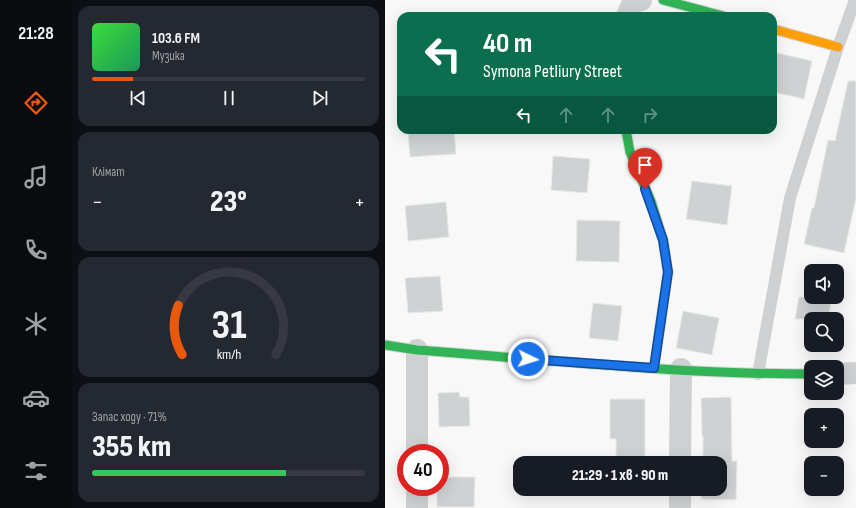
<!DOCTYPE html>
<html lang="uk">
<meta charset="utf-8">
<style>
body{margin:0;font-family:"Sofia Sans Condensed",sans-serif;background:#242831;color:#f1f3f6;height:100vh;display:flex;flex-direction:column;font-size:15px;white-space:nowrap}
*{box-sizing:border-box;margin:0}
p{font-size:13px;color:#9ea1a6}
.icon{flex:none;width:22px;height:22px;fill:none;stroke:currentColor;stroke-width:2;stroke-linecap:round;stroke-linejoin:round}
.map{position:relative;flex:1;overflow:hidden}
.sheet{display:flex;flex-direction:column;gap:6px;padding:6px;background:#0d0f14;width:313px}
.sheet>*{flex:none}
.hud{position:absolute;left:12px;top:12px;width:380px;height:122px;border-radius:12px;box-shadow:0 4px 16px #0002;background:#0b6e4f;color:#fff;overflow:hidden}
.tools{position:absolute;left:419px;top:264px;display:grid;gap:8px}
.tools a{display:grid;place-items:center;width:40px;height:40px;border-radius:8px;background:#171b24;box-shadow:0 4px 16px #0002;font-size:20px}
.speed{position:absolute;left:12px;top:444px;display:flex;gap:8px;font-size:20px;font-weight:700;text-align:center}
.speed>*{display:grid;place-content:center;width:52px;height:52px;border-radius:50%;background:#171b24;box-shadow:0 4px 16px #0002;line-height:1}
.speed .limit{border:6px solid #d22;background:#fff;color:#111}
.pin{position:absolute;display:grid;place-items:center;width:34px;height:34px;color:#fff;margin:-41px -17px;border-radius:50% 50% 50% 0;rotate:-45deg;box-shadow:0 0 4px #0007}
.pin .icon{rotate:45deg}
.me{position:absolute;width:44px;margin:-22px;rotate:94deg;stroke-linejoin:round;filter:drop-shadow(0 0 3px #0008)}
.turn{display:flex;align-items:center;gap:14px;height:84px;padding:0 20px;font-size:18px}
.turn .icon{width:52px;height:52px;stroke-width:2.5}
.turn b{display:block;font-size:28px;line-height:34px}
.lanes{display:flex;align-items:center;height:38px;padding:0 20px;background:#0003;justify-content:center;gap:20px;direction:ltr}
.lanes .off{opacity:.35}
.big{font-size:30px;font-weight:800;line-height:1.1}
.sheet .card{flex:1;display:flex;flex-direction:column;justify-content:center;gap:6px;min-width:0;padding:0 14px;border-radius:12px;background:#242831}
.sheet .dial{align-items:center;gap:0}
.dial svg{height:104px;overflow:visible;fill:none;stroke:#363941;stroke-width:7;stroke-linecap:round;text-anchor:middle}
.dial text{fill:#f1f3f6;stroke:none}
.song{display:flex;align-items:center;gap:12px}
.cover{width:48px;height:48px;border-radius:6px;background:linear-gradient(135deg,hsl(120 70% 55%),hsl(150 70% 35%))}
.played{height:4px;border-radius:2px;background:linear-gradient(90deg,#ea580c 15%,#363941 15%)}
.keys{display:flex;justify-content:space-around;direction:ltr}
.heat{display:flex;justify-content:space-between;align-items:center;font-size:22px;direction:ltr}
.charge{height:6px;border-radius:3px;background:linear-gradient(90deg,#34c759 71%,#363941 0)}
.trip{position:absolute;left:128px;top:456px;width:214px;height:40px;border-radius:12px;background:#171b24;box-shadow:0 4px 16px #0002;font-weight:800;line-height:40px;text-align:center}
main{display:flex;flex:1;min-height:0}
.tab-bar{display:flex;flex-direction:column;width:72px;justify-content:space-around;align-items:center;background:#090b0e;color:#9ea1a6}
.tab-bar .icon{width:28px;height:28px}
.tab-bar .current{color:#ea580c}
.tab-bar b{font-size:18px;color:#f1f3f6}
.map>svg:first-child{display:block}
</style>
<main>
<nav class="tab-bar">
<b>21:28</b>
<svg class="icon current" aria-label="directions" viewBox="0 0 24 24"><path d="M12 3l9 9-9 9-9-9zM9 14v-3h6M13 9l2 2-2 2"/></svg>
<svg class="icon" aria-label="music" viewBox="0 0 24 24"><path d="M9 18V5l10-2v13"/><circle cx="6" cy="18" r="3"/><circle cx="16" cy="16" r="3"/></svg>
<svg class="icon" aria-label="phone" viewBox="0 0 24 24"><path d="M5 4h4l2 5-3 2q2 4 5 5l2-3 5 2v4C11 20 4 13 5 4z"/></svg>
<svg class="icon" aria-label="climate" viewBox="0 0 24 24"><path d="M12 3v18M4 7l16 10M4 17L20 7"/></svg>
<svg class="icon" aria-label="car" viewBox="0 0 24 24"><path d="M5 17H2v-5l4-1 3-4h7l3 4 3 1v5h-3M9 17h6M6 11h13"/><circle cx="7" cy="17" r="2"/><circle cx="17" cy="17" r="2"/></svg>
<svg class="icon" aria-label="filters" viewBox="0 0 24 24"><path d="M4 7h16M4 17h16"/><circle cx="9" cy="7" r="2"/><circle cx="15" cy="17" r="2"/></svg>
</nav>
<section class="sheet">
<div class="card">
<div class="song"><i class="cover"></i><div><b>103.6 FM</b><p>Музика</p></div></div>
<div class="played"></div>
<div class="keys"><svg class="icon" aria-label="previous" viewBox="0 0 24 24"><path d="M18 5L8 12l10 7zM5 5v14"/></svg><svg class="icon" aria-label="pause" viewBox="0 0 24 24"><path d="M8 5v14M16 5v14"/></svg><svg class="icon" aria-label="next" viewBox="0 0 24 24"><path d="M6 5l10 7-10 7zM19 5v14"/></svg></div>
</div>
<div class="card"><p>Клімат</p>
<div class="heat"><a>−</a><b class="big">23°</b><a>+</a></div>
</div>
<div class="card dial"><svg viewBox="0 0 100 80">
<path d="M14 69A42 42 0 1 1 86 69"/>
<path d="M14 69A42 42 0 0 1 11 31" stroke="#ea580c"/>
<text x="50" y="56" font-size="32" font-weight="700">31</text>
<text x="50" y="72" font-size="11">km/h</text>
</svg></div>
<div class="card"><p>Запас ходу · 71%</p><b class="big">355 km</b><div class="charge"></div></div>
</section>
<div class="map">
<svg width="471" height="508" viewBox="0 0 471 508">
<rect width="100%" height="100%" fill="#f8f8f8"/>
<path fill="#cfd2d3" stroke="#e8e8e8" d="M388,52L427,61L419,99L388,92Z
M463,81H471V198L459,253L419,244L427,208H429L443,140L450,141Z
M23,130H69L71,154L25,157Z
M168,156L205,159L202,193L166,190Z
M307,181L347,186L342,225L301,219Z
M61,202L64,237L23,241L20,206Z
M192,220L235,221L234,262L191,261Z
M55,276L58,311L23,313L20,278Z
M414,297H447L443,319H410Z
M208,303L237,306L233,341L204,338Z
M298,311L334,318L327,355L291,348Z
M74,392L75,397H84L85,426L54,427L53,393Z
M346,397L347,461H352L351,500L316,499L317,489H335V463H318V436H317L316,398Z
M225,399H260V459H265V463H231V439H225Z
M55,477H90L89,507H52V487H55Z"/>
<g fill="none" stroke-linecap="round" stroke-linejoin="round">
<g stroke="#d4d6d6" stroke-width="11">
<path id="fast" d="M278,0L338,16
M241,130L245,152L266,201L278,240L283,272L269,368
M0,345L32,350C163,360 295,374 426,374"/>
</g>
<g stroke="#d4d6d6" stroke-width="11">
<path id="slow" d="M388,29L453,47"/>
</g>
<path stroke="#ced0d1" stroke-width="12" d="M373,374L405,198L453,47L470,0"/>
<path stroke="#ced0d1" stroke-width="22" d="M242,16L248,2L256,0
M32,350V453
M452,374L471,373
M295,463L296,369
M32,508V487
M295,508V489"/>
<use href="#fast" stroke="#30b455" stroke-width="9"/>
<use href="#slow" stroke="#ff9f0a" stroke-width="9"/>
</g>
<g fill="none" stroke-linecap="round" stroke-linejoin="round">
<g stroke="#114b97" stroke-width="10">
<path id="route" d="M143,359L269,368L283,272L278,240L260,189"/>
</g>
<use href="#route" stroke="#1a73e8" stroke-width="7"/>
</g>
</svg>
<div class="tools">
<a><svg class="icon" aria-label="sound" viewBox="0 0 24 24"><path d="M4 9h4l5-4v14l-5-4H4zM17 9q2 3 0 6"/></svg></a>
<a><svg class="icon" aria-label="search" viewBox="0 0 24 24"><circle cx="10" cy="10" r="6"/><path d="M15 15l6 6"/></svg></a>
<a><svg class="icon" aria-label="layers" viewBox="0 0 24 24"><path d="M12 4l9 5-9 5-9-5zM3 14l9 5 9-5"/></svg></a>
<a>+</a>
<a>−</a>
</div>
<div class="speed"><div class="limit">40</div></div>
<div class="pin" style="left:260px;top:189px;background:#d93025"><svg class="icon" aria-label="arrive" viewBox="0 0 24 24"><path d="M6 21V4h12l-3 4 3 4H6"/></svg></div>
<svg class="me" style="left:143px;top:359px" viewBox="-20 -20 40 40"><circle r="17" fill="#1a73e8" stroke="#fff" stroke-width="3"/><path d="M0-11L8 9 0 5-8 9z" fill="#fff"/></svg>
<div class="trip">21:29 · 1 хв · 90 m</div>
<div class="hud">
<div class="turn"><svg class="icon" aria-label="left" viewBox="0 0 24 24"><path d="M17 20v-9H6M10 6l-5 5 5 5"/></svg><div><b>40 m</b>Symona Petliury Street</div></div>
<div class="lanes"><svg class="icon" aria-label="left" viewBox="0 0 24 24"><path d="M17 20v-9H6M10 6l-5 5 5 5"/></svg><svg class="icon off" aria-label="ahead" viewBox="0 0 24 24"><path d="M12 20V5M6 11l6-6 6 6"/></svg><svg class="icon off" aria-label="ahead" viewBox="0 0 24 24"><path d="M12 20V5M6 11l6-6 6 6"/></svg><svg class="icon off" aria-label="right" viewBox="0 0 24 24"><path d="M7 20v-9h11M14 6l5 5-5 5"/></svg></div>
</div>
</div>
</main>
